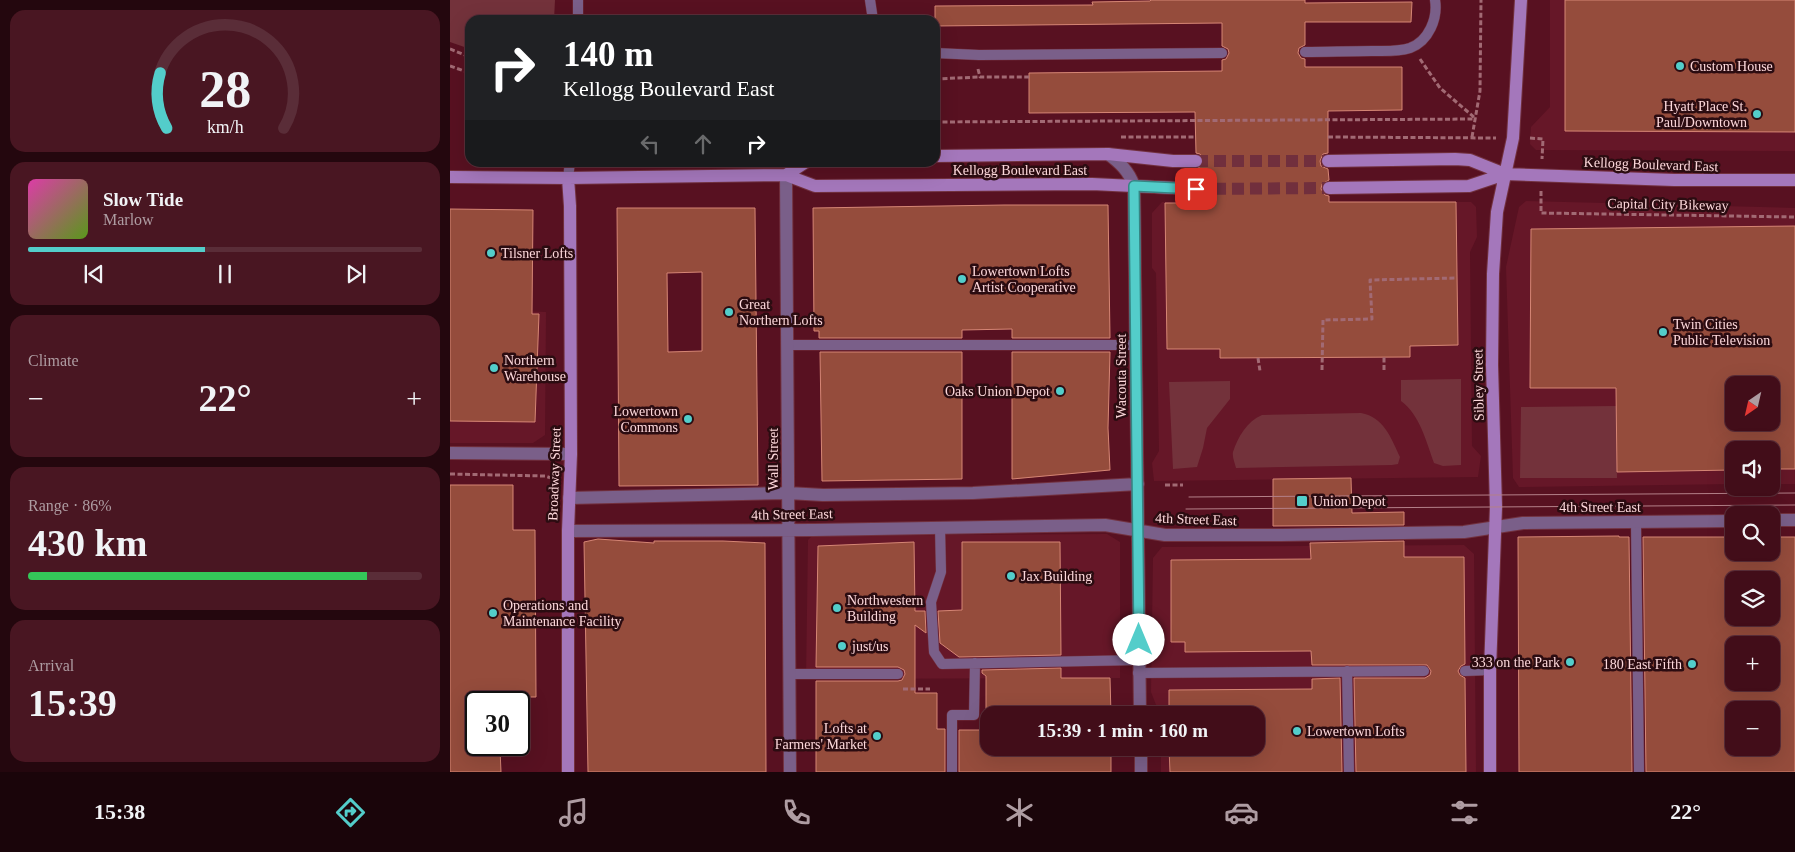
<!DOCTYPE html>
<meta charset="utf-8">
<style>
body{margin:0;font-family:Georgia,serif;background:#491622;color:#f1f3f6;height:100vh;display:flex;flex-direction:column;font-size:19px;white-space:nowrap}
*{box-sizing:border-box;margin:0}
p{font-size:16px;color:#ae9ca2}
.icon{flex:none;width:28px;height:28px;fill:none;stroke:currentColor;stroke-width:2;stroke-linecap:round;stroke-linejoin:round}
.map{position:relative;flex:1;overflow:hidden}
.panel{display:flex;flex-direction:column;gap:10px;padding:10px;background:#24070e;width:450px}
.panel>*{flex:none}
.top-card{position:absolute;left:15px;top:15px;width:475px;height:152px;border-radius:15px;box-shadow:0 5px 20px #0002,0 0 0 1px #5a2d38;background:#202124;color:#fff;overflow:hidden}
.needle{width:32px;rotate:214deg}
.buttons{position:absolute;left:1275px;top:376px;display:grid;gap:10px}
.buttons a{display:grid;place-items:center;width:55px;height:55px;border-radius:10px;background:#420d19;box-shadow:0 5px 20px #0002,0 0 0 1px #5a2d38;font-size:25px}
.speed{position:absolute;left:15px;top:691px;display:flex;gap:10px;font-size:25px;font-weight:700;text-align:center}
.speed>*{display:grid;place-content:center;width:65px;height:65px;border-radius:50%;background:#420d19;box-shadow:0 5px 20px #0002,0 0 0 1px #5a2d38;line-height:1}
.speed .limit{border:2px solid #111;border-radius:8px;background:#fff;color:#111}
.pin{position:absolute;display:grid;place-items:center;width:42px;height:42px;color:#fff;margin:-21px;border-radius:10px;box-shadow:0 2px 8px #0006}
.me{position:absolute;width:55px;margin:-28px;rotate:0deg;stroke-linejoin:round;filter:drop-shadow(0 0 4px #0008)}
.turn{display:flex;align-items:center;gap:18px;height:105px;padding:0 15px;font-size:22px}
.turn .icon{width:65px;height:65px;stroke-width:2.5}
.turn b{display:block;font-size:35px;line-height:42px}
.lanes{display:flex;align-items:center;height:48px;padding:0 15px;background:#0003;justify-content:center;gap:25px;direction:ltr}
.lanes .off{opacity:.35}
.big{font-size:38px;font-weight:700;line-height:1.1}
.panel .tile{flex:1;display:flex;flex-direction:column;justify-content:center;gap:8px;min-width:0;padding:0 18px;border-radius:15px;background:#491622}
.panel .dial{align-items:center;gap:0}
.dial svg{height:130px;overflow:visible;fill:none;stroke:#5a2d38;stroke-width:7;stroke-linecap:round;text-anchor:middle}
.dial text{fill:#f1f3f6;stroke:none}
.song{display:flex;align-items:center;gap:15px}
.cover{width:60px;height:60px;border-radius:8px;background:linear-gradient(135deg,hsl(320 70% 55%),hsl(90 70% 35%))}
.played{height:5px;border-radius:2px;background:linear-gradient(90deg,#53cdca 45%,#5a2d38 45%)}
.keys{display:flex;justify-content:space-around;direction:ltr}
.heat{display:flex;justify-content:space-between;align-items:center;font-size:28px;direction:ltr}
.charge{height:8px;border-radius:4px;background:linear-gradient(90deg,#34c759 86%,#5a2d38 0)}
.trip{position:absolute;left:530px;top:706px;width:285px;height:50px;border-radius:15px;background:#420d19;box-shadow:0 5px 20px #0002,0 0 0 1px #5a2d38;font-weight:700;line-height:50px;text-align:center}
.dock{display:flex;height:80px;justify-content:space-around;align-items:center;background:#1a050a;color:#ae9ca2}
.dock .icon{width:35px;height:35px}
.dock .active{color:#53cdca}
.dock b{font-size:22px;color:#f1f3f6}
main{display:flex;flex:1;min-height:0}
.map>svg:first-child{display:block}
</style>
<main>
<section class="panel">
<div class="tile dial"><svg viewBox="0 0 100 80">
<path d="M14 69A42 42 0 1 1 86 69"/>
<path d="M14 69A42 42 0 0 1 10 35" stroke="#53cdca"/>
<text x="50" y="56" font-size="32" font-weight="700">28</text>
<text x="50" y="72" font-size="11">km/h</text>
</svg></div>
<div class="tile">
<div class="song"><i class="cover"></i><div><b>Slow Tide</b><p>Marlow</p></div></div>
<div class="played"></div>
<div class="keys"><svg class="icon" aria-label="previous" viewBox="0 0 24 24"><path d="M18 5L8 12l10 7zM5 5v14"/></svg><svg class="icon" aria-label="pause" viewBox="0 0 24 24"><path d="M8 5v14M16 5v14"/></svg><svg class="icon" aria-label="next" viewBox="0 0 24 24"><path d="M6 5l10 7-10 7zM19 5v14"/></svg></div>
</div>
<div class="tile"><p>Climate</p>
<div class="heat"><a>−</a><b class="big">22°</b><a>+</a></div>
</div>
<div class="tile"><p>Range · 86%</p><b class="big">430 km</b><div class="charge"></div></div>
<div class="tile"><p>Arrival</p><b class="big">15:39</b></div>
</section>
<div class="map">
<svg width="1345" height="772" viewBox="0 0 1345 772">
<rect width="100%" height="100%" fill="#581121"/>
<path fill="#661728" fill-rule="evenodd" d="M1100,0H1345V151L1086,150L1080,144L1081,127L1100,107Z
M1076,201L1345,208V484H1321V450H1284V484L1069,487L1063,478L1056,267L1069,207ZM1284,385H1321V422H1284Z
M712,202H1021L1026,207L1027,237L1020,252L1022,446L1031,456L1028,477L704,481L702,463L709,451L706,273L702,268V213Z
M0,309L96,312L95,435L83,443H0Z
M657,534L670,542V678L356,679L358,540L362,536Z
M1014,545L1024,554L1026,772H711V748H806V715H710L701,692L703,558L712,547Z"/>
<path fill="#73323b" d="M0,0H105L104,20H20V49L0,42Z
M1011,379V465L993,466L984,463C976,441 970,415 951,401V380Z
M780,381V399L757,428L753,448L747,467L723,469L719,382Z
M1166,406L1167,478H1070L1071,407Z
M911,413C934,417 941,438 950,457L948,464L942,465L786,468C785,463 782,457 783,452C788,437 797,421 812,415Z"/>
<path fill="#954c3c" stroke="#d68675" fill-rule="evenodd" d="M701,0H855V3L962,2L961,22H855V45L849,48L848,53L851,58L855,59V67H952V110L878,111V153L873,154L870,161L871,166L878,169L879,180L872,184L871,189L875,195L879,196V202H1006L1008,345L960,346V357L770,358V349H717L715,203H747V197L753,193V185L746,181V169L753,165L754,161L750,154L746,153L745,112L579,113V73L772,71V60L776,59L779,53L778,49L772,46V23L485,26V6L643,5L642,2L700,1Z
M1115,0H1345V132L1115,131Z
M554,205H658L660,338H562V329L512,330V338H369V331H364L363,208Z
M167,208H305L308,485L169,486ZM252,272V351L218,352L217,273Z
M0,209L83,210L82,314H89L85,422L0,421Z
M1345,226V469H1321V450H1284V470L1167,472L1166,388H1080L1081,229ZM1284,385H1321V422H1284Z
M370,352H512V479L372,481Z
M562,352H660L658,428L660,470L562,479Z
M901,478L902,513L954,512V525L823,526V479Z
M0,485H63V530H85L86,697H50V702H26V745H44V749H50L51,772H0Z
M1169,536V537H1179L1182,772H1069L1068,537Z
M1193,537H1284V552H1321V537H1345V772H1196ZM1284,580H1321V618H1284ZM1284,645H1321V682H1284ZM1284,710H1321V748H1284Z
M148,539L204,543V541H273L315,543L316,772H138L134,542Z
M954,541V557H1014L1015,664L1011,666L1008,671L1010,675L1015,678L1016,772H906L904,678H975L980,675L981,671L977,665H862L861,651L735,652V642H721V560L861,559L860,543Z
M464,542L465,611H475L476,633L465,625V693H487V729H495V772H366V681H448L452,680L455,674L454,670L448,667H366L368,546Z
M512,542H610L611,655L509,657L490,643L488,611L512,610Z
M611,668V678H660L661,715H536V676L532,673V670Z
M890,678L892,772H720L719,748H806V715H719V690L862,689V679Z
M509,730H539V748H661V772H509Z"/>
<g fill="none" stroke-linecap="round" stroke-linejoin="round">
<path stroke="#712f3d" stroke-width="12" stroke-dasharray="12 6" stroke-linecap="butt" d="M746,161H878
M746,189L879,188"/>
<g stroke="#72313f" stroke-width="11">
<path id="lane" d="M420,0L423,20
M128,20V0
M855,52C877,52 899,51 922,51C934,51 948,52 960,48C979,41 988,18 985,0
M485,53L529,55L772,53
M118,178L120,162
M337,345H686
M1186,522L1189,772
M490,527L491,572L481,602L484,652L492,664L689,660
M897,671L899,772
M1015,671L1040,670
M688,673L974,671
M340,674H448
M502,772V715H524L525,663"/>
</g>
<g stroke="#72313f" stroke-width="14">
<path id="street" d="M658,154C670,163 679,171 684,186L690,715
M336,175L340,772
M0,453L121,454
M119,498L338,493L373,495L523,493L688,484
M1321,520H1345
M118,531L364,530L655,525L715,535H832L1014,532L1073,523L1284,521
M691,748V772"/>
</g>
<g stroke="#72313f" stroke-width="14">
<path id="secondary" d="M485,156L658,154L723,161H746
M878,161L1005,159L1020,160L1055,174L1224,180H1345
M336,175L356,162
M0,177L118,178L336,175L365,186L642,184L746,189
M118,178L120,206L121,454L118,531V772
M879,188L1019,186L1055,174
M1040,772V670L1046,507L1042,365L1043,274L1047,212L1063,138L1071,0"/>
</g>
<path stroke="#a26a74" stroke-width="3" stroke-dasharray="5 2.5" stroke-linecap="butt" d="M0,49L20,57
M970,59L990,88L1025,118
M0,66L20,73
M528,69L530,77H579
M485,79L529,77
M485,122L1025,119
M671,137H746
M878,137L1046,138
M1022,137L1030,91L1031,0
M1080,138L1093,139L1092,159
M1091,191V213L1345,217
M808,358L810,371
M872,370L873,320L922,319L920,280L1007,278
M934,370V357
M0,474L95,476L104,479
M715,485H733
M453,689H480"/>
<use href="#lane" stroke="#7a5f89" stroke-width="10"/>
<use href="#street" stroke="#7a5f89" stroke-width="12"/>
<use href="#secondary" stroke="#a477bb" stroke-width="12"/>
<path stroke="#b48089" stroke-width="1" d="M739,497L1345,493
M736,509L1345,505"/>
</g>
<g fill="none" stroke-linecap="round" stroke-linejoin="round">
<g stroke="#368583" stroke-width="12">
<path id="route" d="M689,640L684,186L746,189"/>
</g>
<use href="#route" stroke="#53cdca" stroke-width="9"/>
</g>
<g fill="#53cdca" stroke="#2b0c11" stroke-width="2">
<circle cx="1230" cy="66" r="5"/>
<circle cx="1307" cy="114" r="5"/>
<circle cx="41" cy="253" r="5"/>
<circle cx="512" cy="279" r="5"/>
<circle cx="279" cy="312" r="5"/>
<circle cx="1213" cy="332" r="5"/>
<circle cx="44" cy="368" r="5"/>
<circle cx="610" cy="391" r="5"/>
<circle cx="238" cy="419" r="5"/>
<rect x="846" y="495" width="12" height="12" rx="2.5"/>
<circle cx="561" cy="576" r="5"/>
<circle cx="387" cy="608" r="5"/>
<circle cx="43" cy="613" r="5"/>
<circle cx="392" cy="646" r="5"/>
<circle cx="1120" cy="662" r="5"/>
<circle cx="1242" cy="664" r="5"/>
<circle cx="847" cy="731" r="5"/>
<circle cx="427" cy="736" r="5"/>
</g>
<g text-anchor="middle" stroke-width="5" stroke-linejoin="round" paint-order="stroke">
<g font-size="14" fill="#fdd8db" stroke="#2b0c11" text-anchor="start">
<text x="1240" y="71">Custom House</text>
<text x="1297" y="111" text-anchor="end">Hyatt Place St.<tspan x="1297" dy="16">Paul/Downtown</tspan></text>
<text x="51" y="258">Tilsner Lofts</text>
<text x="522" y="276">Lowertown Lofts<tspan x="522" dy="16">Artist Cooperative</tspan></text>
<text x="289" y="309">Great<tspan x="289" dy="16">Northern Lofts</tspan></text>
<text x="1223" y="329">Twin Cities<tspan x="1223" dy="16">Public Television</tspan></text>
<text x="54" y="365">Northern<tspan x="54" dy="16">Warehouse</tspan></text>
<text x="600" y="396" text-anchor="end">Oaks Union Depot</text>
<text x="228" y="416" text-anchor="end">Lowertown<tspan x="228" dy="16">Commons</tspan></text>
<text x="863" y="506">Union Depot</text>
<text x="571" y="581">Jax Building</text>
<text x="397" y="605">Northwestern<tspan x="397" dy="16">Building</tspan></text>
<text x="53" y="610">Operations and<tspan x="53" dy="16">Maintenance Facility</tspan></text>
<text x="402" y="651">just/us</text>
<text x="1110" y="667" text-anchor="end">333 on the Park</text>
<text x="1232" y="669" text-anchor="end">180 East Fifth</text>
<text x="417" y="733" text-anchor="end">Lofts at<tspan x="417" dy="16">Farmers' Market</tspan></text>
<text x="857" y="736">Lowertown Lofts</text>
</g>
<g font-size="14" fill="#fdd8db" stroke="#2b0c11">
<text transform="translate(1201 164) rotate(2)" y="5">Kellogg Boulevard East</text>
<text x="570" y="175">Kellogg Boulevard East</text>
<text transform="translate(1218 204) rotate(1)" y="5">Capital City Bikeway</text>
<text transform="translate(671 376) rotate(-90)" y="5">Wacouta Street</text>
<text transform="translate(1028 385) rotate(-91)" y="5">Sibley Street</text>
<text transform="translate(323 459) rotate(-90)" y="5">Wall Street</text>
<text transform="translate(104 474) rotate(-88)" y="5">Broadway Street</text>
<text x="1150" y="512">4th Street East</text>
<text transform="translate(342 514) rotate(-1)" y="5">4th Street East</text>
<text transform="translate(746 519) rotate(2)" y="5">4th Street East</text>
</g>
</g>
</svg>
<div class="buttons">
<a><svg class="needle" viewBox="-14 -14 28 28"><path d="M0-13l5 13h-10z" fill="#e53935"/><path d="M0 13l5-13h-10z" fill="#ae9ca2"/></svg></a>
<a><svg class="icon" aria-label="sound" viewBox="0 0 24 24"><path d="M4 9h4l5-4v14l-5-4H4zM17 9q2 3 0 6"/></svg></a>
<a><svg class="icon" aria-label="search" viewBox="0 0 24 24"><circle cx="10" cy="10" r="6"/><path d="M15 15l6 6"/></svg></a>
<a><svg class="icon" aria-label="layers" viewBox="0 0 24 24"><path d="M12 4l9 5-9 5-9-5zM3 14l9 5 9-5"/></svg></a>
<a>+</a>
<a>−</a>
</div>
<div class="speed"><div class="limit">30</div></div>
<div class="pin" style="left:746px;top:189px;background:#d93025"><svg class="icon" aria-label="arrive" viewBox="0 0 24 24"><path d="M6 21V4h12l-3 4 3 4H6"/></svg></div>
<svg class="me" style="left:689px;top:640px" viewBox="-20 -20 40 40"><circle r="19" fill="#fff"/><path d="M0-13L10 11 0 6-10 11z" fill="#53cdca"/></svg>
<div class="trip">15:39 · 1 min · 160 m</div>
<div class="top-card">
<div class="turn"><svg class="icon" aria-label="right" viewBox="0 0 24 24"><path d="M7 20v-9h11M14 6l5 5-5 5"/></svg><div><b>140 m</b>Kellogg Boulevard East</div></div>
<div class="lanes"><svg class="icon off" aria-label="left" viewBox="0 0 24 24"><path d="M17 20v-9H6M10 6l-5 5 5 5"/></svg><svg class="icon off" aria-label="ahead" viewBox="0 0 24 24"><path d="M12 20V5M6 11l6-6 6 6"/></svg><svg class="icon" aria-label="right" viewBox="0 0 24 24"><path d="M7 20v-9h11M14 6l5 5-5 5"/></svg></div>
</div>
</div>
</main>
<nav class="dock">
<b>15:38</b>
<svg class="icon active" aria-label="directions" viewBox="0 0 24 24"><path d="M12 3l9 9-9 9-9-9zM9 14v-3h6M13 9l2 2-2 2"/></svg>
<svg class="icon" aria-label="music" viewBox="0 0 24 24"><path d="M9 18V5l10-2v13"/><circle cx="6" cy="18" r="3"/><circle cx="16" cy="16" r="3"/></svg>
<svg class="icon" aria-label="phone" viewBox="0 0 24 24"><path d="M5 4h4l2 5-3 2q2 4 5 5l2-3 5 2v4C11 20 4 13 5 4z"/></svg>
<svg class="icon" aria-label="climate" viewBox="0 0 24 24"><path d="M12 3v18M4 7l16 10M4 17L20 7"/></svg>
<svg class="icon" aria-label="car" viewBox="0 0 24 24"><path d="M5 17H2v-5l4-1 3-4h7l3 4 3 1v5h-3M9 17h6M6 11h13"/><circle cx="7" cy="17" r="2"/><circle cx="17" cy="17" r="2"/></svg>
<svg class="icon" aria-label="filters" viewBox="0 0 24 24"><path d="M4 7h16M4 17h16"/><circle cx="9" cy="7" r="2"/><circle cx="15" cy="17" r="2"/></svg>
<b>22°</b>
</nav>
